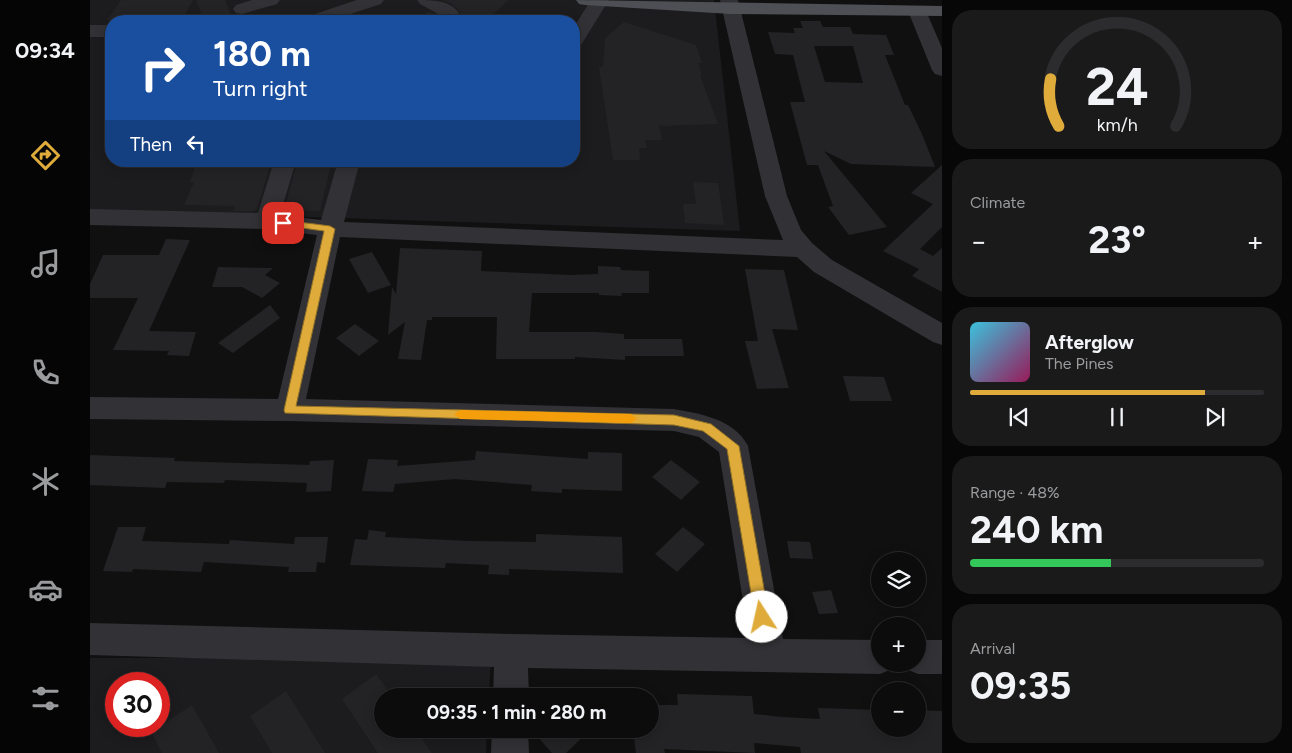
<!DOCTYPE html>
<meta charset="utf-8">
<style>
body{margin:0;font-family:Figtree,sans-serif;background:#1a1a1b;color:#f1f3f6;height:100vh;display:flex;flex-direction:column;font-size:19px;white-space:nowrap}
*{box-sizing:border-box;margin:0}
p{font-size:16px;color:#9a9b9d}
.icon{flex:none;width:28px;height:28px;fill:none;stroke:currentColor;stroke-width:2;stroke-linecap:round;stroke-linejoin:round}
.map{position:relative;flex:1;overflow:hidden}
.side{display:flex;flex-direction:column;gap:10px;padding:10px;background:#070707;width:350px}
.side>*{flex:none}
.hud{position:absolute;left:15px;top:15px;width:475px;height:152px;border-radius:20px;box-shadow:0 2px 12px #0003,0 0 0 1px #2c2c2e;background:#1a4fa0;color:#fff;overflow:hidden}
.tools{position:absolute;left:781px;top:552px;display:grid;gap:10px}
.tools a{display:grid;place-items:center;width:55px;height:55px;border-radius:50%;background:#0c0c0d;box-shadow:0 2px 12px #0003,0 0 0 1px #2c2c2e;font-size:25px}
.speed{position:absolute;left:15px;top:672px;display:flex;gap:10px;font-size:25px;font-weight:700;text-align:center}
.speed>*{display:grid;place-content:center;width:65px;height:65px;border-radius:50%;background:#0c0c0d;box-shadow:0 2px 12px #0003,0 0 0 1px #2c2c2e;line-height:1}
.speed .limit{border:8px solid #d22;background:#fff;color:#111}
.pin{position:absolute;display:grid;place-items:center;width:42px;height:42px;color:#fff;margin:-21px;border-radius:10px;box-shadow:0 2px 8px #0006}
.me{position:absolute;width:55px;margin:-28px;rotate:350deg;stroke-linejoin:round;filter:drop-shadow(0 0 4px #0008)}
.turn{display:flex;align-items:center;gap:18px;height:105px;padding:0 25px;font-size:22px}
.turn .icon{width:65px;height:65px;stroke-width:2.5}
.turn b{display:block;font-size:35px;line-height:42px}
.then{display:flex;align-items:center;height:48px;padding:0 25px;background:#0003;gap:10px;font-size:19px}
.big{font-size:38px;font-weight:700;line-height:1.1}
.side .widget{flex:1;display:flex;flex-direction:column;justify-content:center;gap:8px;min-width:0;padding:0 18px;border-radius:20px;background:#1a1a1b}
.side .dial{align-items:center;gap:0}
.dial svg{height:130px;overflow:visible;fill:none;stroke:#2c2c2e;stroke-width:7;stroke-linecap:round;text-anchor:middle}
.dial text{fill:#f1f3f6;stroke:none}
.song{display:flex;align-items:center;gap:15px}
.cover{width:60px;height:60px;border-radius:8px;background:linear-gradient(135deg,hsl(190 70% 55%),hsl(330 70% 35%))}
.played{height:5px;border-radius:2px;background:linear-gradient(90deg,#dfac3b 80%,#2c2c2e 80%)}
.keys{display:flex;justify-content:space-around;direction:ltr}
.heat{display:flex;justify-content:space-between;align-items:center;font-size:28px;direction:ltr}
.charge{height:8px;border-radius:4px;background:linear-gradient(90deg,#34c759 48%,#2c2c2e 0)}
.trip{position:absolute;left:284px;top:688px;width:285px;height:50px;border-radius:25px;background:#0c0c0d;box-shadow:0 2px 12px #0003,0 0 0 1px #2c2c2e;font-weight:700;line-height:50px;text-align:center}
main{display:flex;flex:1;min-height:0}
.tab-bar{display:flex;flex-direction:column;width:90px;justify-content:space-around;align-items:center;background:#050505;color:#9a9b9d}
.tab-bar .icon{width:35px;height:35px}
.tab-bar .on{color:#dfac3b}
.tab-bar b{font-size:22px;color:#f1f3f6}
.map>svg:first-child{display:block}
</style>
<main>
<nav class="tab-bar">
<b>09:34</b>
<svg class="icon on" aria-label="directions" viewBox="0 0 24 24"><path d="M12 3l9 9-9 9-9-9zM9 14v-3h6M13 9l2 2-2 2"/></svg>
<svg class="icon" aria-label="music" viewBox="0 0 24 24"><path d="M9 18V5l10-2v13"/><circle cx="6" cy="18" r="3"/><circle cx="16" cy="16" r="3"/></svg>
<svg class="icon" aria-label="phone" viewBox="0 0 24 24"><path d="M5 4h4l2 5-3 2q2 4 5 5l2-3 5 2v4C11 20 4 13 5 4z"/></svg>
<svg class="icon" aria-label="climate" viewBox="0 0 24 24"><path d="M12 3v18M4 7l16 10M4 17L20 7"/></svg>
<svg class="icon" aria-label="car" viewBox="0 0 24 24"><path d="M5 17H2v-5l4-1 3-4h7l3 4 3 1v5h-3M9 17h6M6 11h13"/><circle cx="7" cy="17" r="2"/><circle cx="17" cy="17" r="2"/></svg>
<svg class="icon" aria-label="filters" viewBox="0 0 24 24"><path d="M4 7h16M4 17h16"/><circle cx="9" cy="7" r="2"/><circle cx="15" cy="17" r="2"/></svg>
</nav>
<div class="map">
<svg width="852" height="753" viewBox="0 0 852 753">
<rect width="100%" height="100%" fill="#101011"/>
<path fill="#1c1c1e" fill-rule="evenodd" d="M0,0H624L650,231L0,210ZM21,21H484V161H21Z
M0,658H401L399,696H292V729H397L396,753H0ZM26,684H69V726H26Z"/>
<path fill="#232325" fill-rule="evenodd" d="M31,0H103L91,21L17,20Z
M106,0H135L144,21H114Z
M352,0H419L396,21H368L370,12L362,4Z
M339,11L348,16L346,21H326Z
M710,21H730L733,27H760L763,34L796,35L804,55H795L815,105H818L832,134L845,167L761,164L734,151L797,227L759,235L738,207L743,206L728,165H717L700,102H715L703,55L685,54L678,32L705,33L703,28H713ZM724,46H763L773,83L735,82Z
M534,22L606,45L612,63H608L612,75H610L628,124L569,126L572,140H555L557,148H549L550,160H523L509,67H513L515,38Z
M107,161L181,163L167,209L164,211H143L145,206L94,205L104,182H100Z
M207,163L241,164L230,211L194,210Z
M852,165V227L830,249L843,256L852,248V292L822,276L829,269L793,251L843,204L821,193Z
M603,182L628,183L634,225L595,223L593,204H606Z
M76,239L100,240L59,331L106,332L99,356L77,355L79,351L23,350L48,298H0V284L13,255H69Z
M310,248L392,251L391,271L481,275L508,274V266L530,267L531,270L559,271V293H531L532,296L509,295V293H442L439,332H506L534,334V339H592L594,356H535V360L485,357V359H406L407,317H342V320H337L331,360L308,359L315,322L298,335L302,287L306,294Z
M282,252L301,285L278,293L259,259Z
M128,267L183,268L175,275L190,283L172,298L152,287H122Z
M655,269L694,270L708,330L682,329L699,388L667,389L655,341H668Z
M180,305L190,318L143,353L128,343Z
M265,324L289,341L269,356L246,338Z
M753,376L794,377L802,401H760Z
M386,451L498,459V452L532,453V491L472,489V493L441,491L442,485L365,479L305,484L303,492L272,491L278,459L308,460L307,466L385,460Z
M0,455L85,458L84,461L219,465L220,461L244,460L241,491L216,492L217,483L135,480L134,483L77,482L75,488L0,485Z
M581,460L610,482L591,500L562,477Z
M28,527H56L52,541L139,544L140,540L204,544L205,537H238L235,563L227,562L226,572H198L199,567L114,562L111,572L43,569L42,572L13,571Z
M593,527L615,544L587,572L565,554Z
M279,530L296,532L295,537L379,541L446,542V534L532,537L533,573L419,569V575L398,574L399,565L356,563L355,568L260,565L265,539L277,540Z
M697,541L720,542L723,559L700,558Z
M741,590L748,613L729,614L722,592Z
M286,674L302,696H292V729H325L342,753H288L252,699Z
M196,691L235,753H182L160,716Z
M587,694L662,696L664,714L692,717L730,719L728,708L790,710V729H828V710L852,711V753H711L710,747L664,743L665,753L574,749L575,753H546L543,729H560V705H588Z
M102,705L129,753H72L61,732Z
M455,729H501L476,753H462L447,736Z"/>
<g fill="none" stroke-linecap="round" stroke-linejoin="round">
<path fill="#323236" fill-rule="evenodd" d="M162,0H190L187,4L152,14L146,13L143,9L146,5Z
M267,0H294L291,4L239,21H213L216,17Z
M327,0C342,0 360,0 369,13L366,21H348L350,15L330,4Z
M501,0H519L491,45L484,47V27Z
M630,0H648L697,196L711,230L722,243L742,260L852,323V345L843,342L724,272L707,257L250,237L216,399L584,409C611,414 644,419 658,446L693,639L790,640V664H804L802,669L790,674L438,668L439,696H403L404,667L0,655V623L421,634L659,638L629,452L609,437L584,431L200,421L0,419V397L188,399L227,235L177,229L0,225V209L168,213L184,161H206L190,215L231,220L248,161H270L254,222L693,240L675,196Z
M827,6L833,7L836,11L852,48V76L845,74L842,70L818,11L821,7Z
M0,25H21V37H0Z
M828,640H852V674H828L816,669L814,664H828Z
M402,729H438L439,753H401Z"/>
<path fill="#4e4f55" fill-rule="evenodd" d="M486,0L852,6V16L641,14L495,5L489,4Z"/>
</g>
<path fill="#dfac3b" stroke="#917026" d="M193,220L240,226L245,229L206,406L584,415L621,424L649,446L679,617L677,622L672,624L667,622L665,617L637,449L613,431L584,425L195,413L194,410L234,231L190,225L188,223Z"/>
<path fill="#f59e0b" d="M370,410L541,414L547,419L541,423L370,419L364,414Z"/>
</svg>
<div class="tools">
<a><svg class="icon" aria-label="layers" viewBox="0 0 24 24"><path d="M12 4l9 5-9 5-9-5zM3 14l9 5 9-5"/></svg></a>
<a>+</a>
<a>−</a>
</div>
<div class="speed"><div class="limit">30</div></div>
<div class="pin" style="left:193px;top:223px;background:#d93025"><svg class="icon" aria-label="arrive" viewBox="0 0 24 24"><path d="M6 21V4h12l-3 4 3 4H6"/></svg></div>
<svg class="me" style="left:672px;top:617px" viewBox="-20 -20 40 40"><circle r="19" fill="#fff"/><path d="M0-13L10 11 0 6-10 11z" fill="#dfac3b"/></svg>
<div class="trip">09:35 · 1 min · 280 m</div>
<div class="hud">
<div class="turn"><svg class="icon" aria-label="right" viewBox="0 0 24 24"><path d="M7 20v-9h11M14 6l5 5-5 5"/></svg><div><b>180 m</b>Turn right</div></div>
<div class="then">Then<svg class="icon" aria-label="left" viewBox="0 0 24 24"><path d="M17 20v-9H6M10 6l-5 5 5 5"/></svg></div>
</div>
</div>
<section class="side">
<div class="widget dial"><svg viewBox="0 0 100 80">
<path d="M14 69A42 42 0 1 1 86 69"/>
<path d="M14 69A42 42 0 0 1 9 40" stroke="#dfac3b"/>
<text x="50" y="56" font-size="32" font-weight="700">24</text>
<text x="50" y="72" font-size="11">km/h</text>
</svg></div>
<div class="widget"><p>Climate</p>
<div class="heat"><a>−</a><b class="big">23°</b><a>+</a></div>
</div>
<div class="widget">
<div class="song"><i class="cover"></i><div><b>Afterglow</b><p>The Pines</p></div></div>
<div class="played"></div>
<div class="keys"><svg class="icon" aria-label="previous" viewBox="0 0 24 24"><path d="M18 5L8 12l10 7zM5 5v14"/></svg><svg class="icon" aria-label="pause" viewBox="0 0 24 24"><path d="M8 5v14M16 5v14"/></svg><svg class="icon" aria-label="next" viewBox="0 0 24 24"><path d="M6 5l10 7-10 7zM19 5v14"/></svg></div>
</div>
<div class="widget"><p>Range · 48%</p><b class="big">240 km</b><div class="charge"></div></div>
<div class="widget"><p>Arrival</p><b class="big">09:35</b></div>
</section>
</main>
